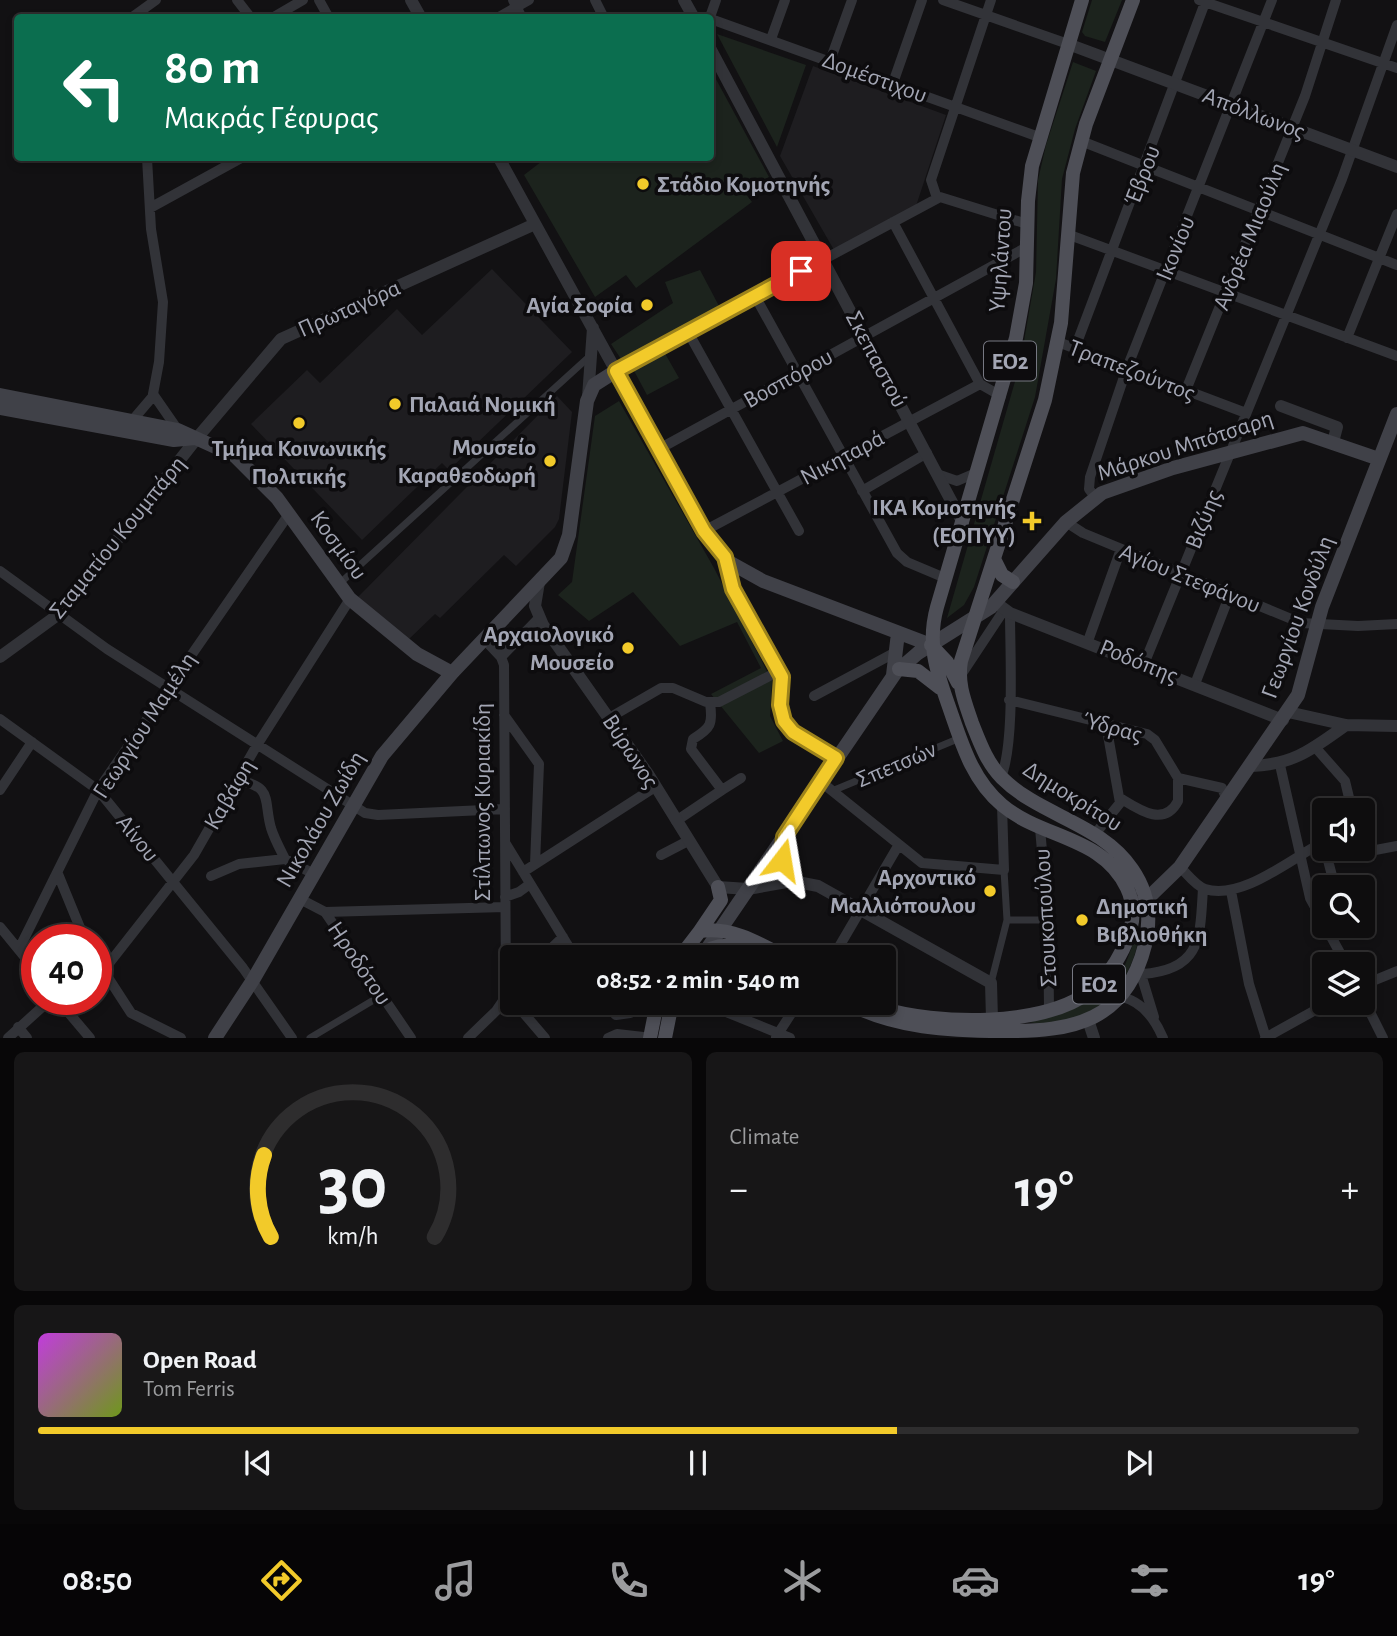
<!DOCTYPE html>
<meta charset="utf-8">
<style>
body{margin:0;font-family:"Alegreya Sans",sans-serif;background:#171617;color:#f1f3f6;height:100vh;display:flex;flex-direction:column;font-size:26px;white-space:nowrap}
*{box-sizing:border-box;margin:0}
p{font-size:23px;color:#9b9c9e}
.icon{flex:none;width:38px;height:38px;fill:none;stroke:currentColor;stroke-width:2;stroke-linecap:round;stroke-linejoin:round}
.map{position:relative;height:1038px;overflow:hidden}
.drawer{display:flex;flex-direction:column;gap:14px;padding:14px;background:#080708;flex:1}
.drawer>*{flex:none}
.banner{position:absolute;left:14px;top:14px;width:700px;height:147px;border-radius:7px;box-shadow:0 4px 10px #0003,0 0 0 2px #2e2d2e;background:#0b6e4f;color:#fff;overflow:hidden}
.buttons{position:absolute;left:1312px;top:798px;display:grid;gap:14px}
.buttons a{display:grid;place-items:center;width:63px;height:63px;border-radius:7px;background:#0e0d0e;box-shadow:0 4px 10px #0003,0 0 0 2px #2e2d2e;font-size:35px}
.speed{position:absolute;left:21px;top:924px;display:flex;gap:14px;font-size:35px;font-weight:700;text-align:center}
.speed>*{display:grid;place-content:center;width:91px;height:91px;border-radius:50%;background:#0e0d0e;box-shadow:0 4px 10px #0003,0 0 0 2px #2e2d2e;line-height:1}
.speed .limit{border:10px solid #d22;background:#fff;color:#111}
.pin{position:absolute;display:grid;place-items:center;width:60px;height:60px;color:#fff;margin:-30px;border-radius:14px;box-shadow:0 4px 10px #0006}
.me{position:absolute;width:77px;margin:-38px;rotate:14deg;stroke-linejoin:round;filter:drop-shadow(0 0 5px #0008)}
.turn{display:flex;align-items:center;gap:24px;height:147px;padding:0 35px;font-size:32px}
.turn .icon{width:91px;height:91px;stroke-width:2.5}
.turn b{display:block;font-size:49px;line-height:60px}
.big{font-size:52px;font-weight:700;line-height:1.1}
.drawer .tile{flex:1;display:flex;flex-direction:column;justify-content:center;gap:10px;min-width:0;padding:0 24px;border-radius:10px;background:#171617}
.drawer .dial{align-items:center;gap:0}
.dial svg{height:182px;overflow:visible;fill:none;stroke:#2e2d2e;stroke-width:7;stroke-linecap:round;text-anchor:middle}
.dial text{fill:#f1f3f6;stroke:none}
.song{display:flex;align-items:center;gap:21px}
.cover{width:84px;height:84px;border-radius:10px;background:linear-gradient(135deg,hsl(290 70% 55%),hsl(80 70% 35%))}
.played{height:7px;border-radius:4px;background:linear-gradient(90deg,#f2ca2a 65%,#2e2d2e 65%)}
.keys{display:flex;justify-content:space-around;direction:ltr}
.heat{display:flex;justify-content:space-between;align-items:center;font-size:38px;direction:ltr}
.drawer .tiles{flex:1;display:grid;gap:14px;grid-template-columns:1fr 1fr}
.tile:last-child{grid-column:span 2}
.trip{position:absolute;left:500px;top:945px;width:396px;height:70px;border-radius:7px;background:#0e0d0e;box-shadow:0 4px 10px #0003,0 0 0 2px #2e2d2e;font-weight:700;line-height:70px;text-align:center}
.menu{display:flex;height:112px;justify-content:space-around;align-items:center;background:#060506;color:#9b9c9e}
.menu .icon{width:49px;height:49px}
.menu .active{color:#f2ca2a}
.menu b{font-size:32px;color:#f1f3f6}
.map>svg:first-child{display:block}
</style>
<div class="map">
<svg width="1397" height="1038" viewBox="0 0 1397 1038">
<rect width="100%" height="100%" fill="#121113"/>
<path fill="#1e1d20" d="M813,66L946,115L916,206L834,250L780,156Z
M492,269L572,352L449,470L442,463L362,540L251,424L307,370L320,383L397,309L422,335Z
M557,396L572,412L559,519L555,527L516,566L504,555L440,618L435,614L408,640L357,598Z"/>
<path fill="#1c231d" d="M1092,0H1122L1105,42L1085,36L1082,32Z
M717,34L806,65L777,147Z
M1073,62L1096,71L1075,129L1062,179L1056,279L1035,397L974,587L964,605L947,618L1020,364L1036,272L1038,180L1046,145Z
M711,70L769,177L745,193L752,202L636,288L626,275L595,297L524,175L546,158H710Z
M700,270L719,306L621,359L611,344L673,303L665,282Z
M663,350L679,378L647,395L632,367Z
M619,401L714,568L772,681L770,716L783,741L759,753L711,694L761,668L737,622L680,646L633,592L589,621L558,595L572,582L595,416Z
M1139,935C1132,989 1086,1033 1028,1022C1063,1013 1103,1004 1123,969C1129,958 1131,944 1139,935Z"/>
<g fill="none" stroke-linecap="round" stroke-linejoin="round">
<path stroke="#323338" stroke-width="7" d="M338,585L591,355
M832,791L960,738
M1007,920H1048
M991,983L1007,920L1004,870
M310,1038L382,995"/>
<path stroke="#323338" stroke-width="10" d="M237,0L251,18
M319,0L329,18
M513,0L522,18
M595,0L604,18
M943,0L1068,44
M1199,0L1397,68
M710,17L716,0
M131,18L156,0
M272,18L303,0
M497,18L529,0
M708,18L1039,137
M771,39L785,0
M830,61L852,0
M893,83L922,0
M1081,141L1397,265
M147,158L151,229L163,302L159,362L153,394L178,430
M937,198L931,180L991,0
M150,208L241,158
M893,222L980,384L1001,396
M1067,234L1397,356
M755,296L897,553L907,562L945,578
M688,332L799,531
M1347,338L1397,214
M1058,342L1246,413
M1075,348L1206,0
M616,371L940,197L1027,224
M1186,390L1305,96L1336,0
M131,422L154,395
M659,449L1027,247
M937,474L957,481L978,472
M862,491L927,453
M1095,497L1089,489L1090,477L1127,368L1272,0
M1066,522L1083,533L1301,623L1358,626L1397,624
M704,531L980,384
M725,558L731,585L782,677L780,705L784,721L793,732L836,758
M0,571L107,649L365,813L378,815L505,809
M484,639L501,657L504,665L506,993
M1088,641L1121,549
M501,657L539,618
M1144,664L1342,179L1397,25
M961,675L1004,610
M1195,684L1230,594
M814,696L896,652
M1009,700L1147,734L1155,740L1178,778L1222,788L1227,800
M504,715L539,764L535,864
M609,718L661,688H673L706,702H719L779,671
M0,719L98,790L243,968L292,1038
M1315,747L1345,781L1352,810
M1280,765L1310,898L1346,964
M1001,777C1015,744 1010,652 1010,613
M237,780C274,787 263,799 271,828C274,838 280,849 285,859
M820,781L922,863L1004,870L1002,805
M0,790L32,742
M722,790L741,778
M1120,798C1138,809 1164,828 1178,801V778
M676,821L722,790L691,749L693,739C711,728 713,724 710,703
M1040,828L1048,920L1049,1009
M1095,834L1120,803L1106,724
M506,844L575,957
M1325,849L1335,887
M661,855L688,841
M1328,859L1397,846
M1180,867C1187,874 1196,886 1205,889C1242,901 1293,857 1325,841
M523,872L655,787
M58,874L85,940
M211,876L239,864L285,859L314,874
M1231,891L1249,984L1266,1038
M505,897L519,892L530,884
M300,899L325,912L411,1038
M325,912L505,907
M0,927L37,972
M19,949L98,790L289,514
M542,957L563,937
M833,957L898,846
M96,959L131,1013L181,1038
M1140,971L1154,1017
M1142,974C1202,970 1200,937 1203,888
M96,980L194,855L257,745L350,599
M1363,985L1397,971
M1122,997C1143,1002 1155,1019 1163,1038
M1363,998L1383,1038
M57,999L90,1038
M515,1003L545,1038
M603,1003L616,1015L630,1013L649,1003
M704,1003L790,1038
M68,1012L79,999
M18,1027L27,1038
M776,1037L798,1003
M8,1038L51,999
M468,1038L496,1011L513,986
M608,1038L617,1034L652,1038
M1265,1038L1328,1003"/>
<path stroke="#323338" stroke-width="12" d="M411,0L421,18
M684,0L694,18
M1068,44L1397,167
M710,48L963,523
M499,158L616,371
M588,397L593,328
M1281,406L1337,427L1333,442
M539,582L535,606L543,625L648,774L718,887L748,889L792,881L818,886L991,983L992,1019
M995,602L1010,613L1283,720
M0,657L59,614L197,438L281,339L535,224
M1288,712L1346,725L1397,726
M1252,766C1295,764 1312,749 1346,725
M781,883L784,837
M1088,1020L1094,1038"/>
<path stroke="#404148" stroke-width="14" d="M0,395L178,430L235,456L277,498L350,599L417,654L452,673
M0,408L174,440L195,438
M893,675L898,633
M1136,905L1147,899L1180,867L1298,695L1322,607L1397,414
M705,952L896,672L918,653L991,607L1066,522L1102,493L1173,468L1303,433L1379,459
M215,1038L253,980L382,756L452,673L561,558L569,535L587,401L594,385L616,371L704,531L729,562L763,581L931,645"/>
<path stroke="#4e4f57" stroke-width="14" d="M995,561L1002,575L1013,582
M931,645L947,662L958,683
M899,669L918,671L940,688
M700,931L721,900L718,887
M680,957L700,931C730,926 759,943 785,957
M698,957C717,940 739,945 760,955
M847,1003C896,1028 948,1031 1002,1031C1074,1032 1126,1021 1145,945C1152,917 1148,892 1132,869C1101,823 1040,816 1002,778C987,763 980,743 972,723C965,702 957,684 961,661L1045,400L1061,323L1073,173L1086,124L1133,0
M880,1008C937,1025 1041,1028 1091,991C1105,980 1115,965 1123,949C1133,929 1137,909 1127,888C1103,836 1042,839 1002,805C971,779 961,741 948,704C936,670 927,643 937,607L1016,338L1026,283L1028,201L1032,166L1082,0
M650,1038L657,1003
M665,1038L672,1003"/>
</g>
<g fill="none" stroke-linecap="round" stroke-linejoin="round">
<g stroke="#9d831b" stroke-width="18">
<path id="route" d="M782,860L784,837L836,758L793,732L784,721L780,705L782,677L733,589L725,557L704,531L616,371L801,271"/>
</g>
<use href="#route" stroke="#f2ca2a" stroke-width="12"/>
</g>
<g fill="#f2ca2a" stroke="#0d0c0e" stroke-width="2.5">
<circle cx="643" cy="184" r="7"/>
<circle cx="647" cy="305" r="7"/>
<circle cx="395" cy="404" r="7"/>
<circle cx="299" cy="423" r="7"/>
<circle cx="550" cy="461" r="7"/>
<path d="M1028.5 510.5h7v7h7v7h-7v7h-7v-7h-7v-7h7z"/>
<circle cx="628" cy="648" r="7"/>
<circle cx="990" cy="891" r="7"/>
<circle cx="1082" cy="920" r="7"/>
</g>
<g text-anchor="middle" stroke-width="7" stroke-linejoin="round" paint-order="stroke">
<g fill="#0d0c0e" stroke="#767882" stroke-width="2">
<rect x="984" y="341.5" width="52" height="39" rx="5"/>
<rect x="1073" y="964.5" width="52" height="39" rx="5"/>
</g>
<g font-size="23" font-weight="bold" fill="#a3a6b4">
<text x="1010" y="369">ΕΟ2</text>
<text x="1099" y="992">ΕΟ2</text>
</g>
<g font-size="24" fill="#a3a6b4" stroke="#0d0c0e">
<text transform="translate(875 77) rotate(20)" y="8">Δομέστιχου</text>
<text transform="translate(1254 113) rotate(21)" y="8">Απόλλωνος</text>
<text transform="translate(1142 175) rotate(-69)" y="8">Έβρου</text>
<text transform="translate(1249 236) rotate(-68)" y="8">Ανδρέα Μιαούλη</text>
<text transform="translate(1175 248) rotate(-68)" y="8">Ικονίου</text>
<text transform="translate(1000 260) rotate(-86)" y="8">Υψηλάντου</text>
<text transform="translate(349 308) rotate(-24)" y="8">Πρωταγόρα</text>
<text transform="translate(877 359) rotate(62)" y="8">Σκεπαστού</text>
<text transform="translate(1132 370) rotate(21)" y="8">Τραπεζούντος</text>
<text transform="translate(788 378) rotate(-29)" y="8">Βοσπόρου</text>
<text transform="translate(1185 445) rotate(-18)" y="8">Μάρκου Μπότσαρη</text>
<text transform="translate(842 457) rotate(-28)" y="8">Νικηταρά</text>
<text transform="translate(1203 519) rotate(-68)" y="8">Βιζύης</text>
<text transform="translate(117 537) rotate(-51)" y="8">Σταματίου Κουμπάρη</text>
<text transform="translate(339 545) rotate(54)" y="8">Κοσμίου</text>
<text transform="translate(1190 578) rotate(22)" y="8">Αγίου Στεφάνου</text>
<text transform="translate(1297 617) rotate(-70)" y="8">Γεωργίου Κονδύλη</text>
<text transform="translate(1139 661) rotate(22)" y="8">Ροδόπης</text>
<text transform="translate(144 725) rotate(-57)" y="8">Γεωργίου Μαμέλη</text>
<text transform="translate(1113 727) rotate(15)" y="8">Ύδρας</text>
<text transform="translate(631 751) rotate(57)" y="8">Βύρωνος</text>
<text transform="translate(896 764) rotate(-23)" y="8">Σπετσών</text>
<text transform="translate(229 794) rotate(-60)" y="8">Καβάφη</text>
<text transform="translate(1073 796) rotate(32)" y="8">Δημοκρίτου</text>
<text transform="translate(482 802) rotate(-90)" y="8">Στίλπωνος Κυριακίδη</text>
<text transform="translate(320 819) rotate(-60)" y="8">Νικολάου Ζωίδη</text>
<text transform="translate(138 838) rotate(51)" y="8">Αίνου</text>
<text transform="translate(1045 918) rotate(-93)" y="8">Στουκοπούλου</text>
<text transform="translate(360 963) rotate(56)" y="8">Ηροδότου</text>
</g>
<g font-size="24" font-weight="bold" fill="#a3a6b4" stroke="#0d0c0e" text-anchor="end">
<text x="657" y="192" text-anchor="start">Στάδιο Κομοτηνής</text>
<text x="633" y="313">Αγία Σοφία</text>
<text x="409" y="412" text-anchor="start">Παλαιά Νομική</text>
<text x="536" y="455">Μουσείο<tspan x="536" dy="28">Καραθεοδωρή</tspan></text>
<text x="299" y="456" text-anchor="middle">Τμήμα Κοινωνικής<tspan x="299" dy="28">Πολιτικής</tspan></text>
<text x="1016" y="515">ΙΚΑ Κομοτηνής<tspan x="1016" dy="28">(ΕΟΠΥΥ)</tspan></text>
<text x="614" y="642">Αρχαιολογικό<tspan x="614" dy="28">Μουσείο</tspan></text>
<text x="976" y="885">Αρχοντικό<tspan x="976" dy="28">Μαλλιόπουλου</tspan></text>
<text x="1096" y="914" text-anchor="start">Δημοτική<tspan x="1096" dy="28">Βιβλιοθήκη</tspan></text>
</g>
</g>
</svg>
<div class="buttons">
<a><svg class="icon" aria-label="sound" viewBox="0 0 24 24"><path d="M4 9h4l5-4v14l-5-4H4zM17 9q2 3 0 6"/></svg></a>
<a><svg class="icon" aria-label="search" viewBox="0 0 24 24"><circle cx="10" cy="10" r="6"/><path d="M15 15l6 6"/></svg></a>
<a><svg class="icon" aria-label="layers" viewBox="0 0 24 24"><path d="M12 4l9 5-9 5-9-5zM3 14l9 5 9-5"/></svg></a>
</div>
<div class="speed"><div class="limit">40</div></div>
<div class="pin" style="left:801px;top:271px;background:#d93025"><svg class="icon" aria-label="arrive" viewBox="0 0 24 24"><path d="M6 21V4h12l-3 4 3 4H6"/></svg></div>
<svg class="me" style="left:782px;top:860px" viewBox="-20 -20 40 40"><path d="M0-17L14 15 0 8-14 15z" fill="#f2ca2a" stroke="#fff" stroke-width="4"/></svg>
<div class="trip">08:52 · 2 min · 540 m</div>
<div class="banner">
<div class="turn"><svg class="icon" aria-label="left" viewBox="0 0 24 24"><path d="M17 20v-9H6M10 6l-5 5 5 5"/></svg><div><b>80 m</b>Μακράς Γέφυρας</div></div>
</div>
</div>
<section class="drawer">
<div class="tiles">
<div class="tile dial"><svg viewBox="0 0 100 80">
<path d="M14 69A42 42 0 1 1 86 69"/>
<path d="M14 69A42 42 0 0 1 11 33" stroke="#f2ca2a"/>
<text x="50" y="56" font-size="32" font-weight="700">30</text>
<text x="50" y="72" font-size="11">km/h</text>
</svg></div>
<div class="tile"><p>Climate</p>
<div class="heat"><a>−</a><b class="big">19°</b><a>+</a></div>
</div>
<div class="tile">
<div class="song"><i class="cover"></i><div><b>Open Road</b><p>Tom Ferris</p></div></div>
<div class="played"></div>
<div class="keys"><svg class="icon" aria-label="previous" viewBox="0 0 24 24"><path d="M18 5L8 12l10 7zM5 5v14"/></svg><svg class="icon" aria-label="pause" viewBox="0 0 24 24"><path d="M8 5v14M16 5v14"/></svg><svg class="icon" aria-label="next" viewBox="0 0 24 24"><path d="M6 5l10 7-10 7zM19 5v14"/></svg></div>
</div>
</div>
</section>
<nav class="menu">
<b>08:50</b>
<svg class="icon active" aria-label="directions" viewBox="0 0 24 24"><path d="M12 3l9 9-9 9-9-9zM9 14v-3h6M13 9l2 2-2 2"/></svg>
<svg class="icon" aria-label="music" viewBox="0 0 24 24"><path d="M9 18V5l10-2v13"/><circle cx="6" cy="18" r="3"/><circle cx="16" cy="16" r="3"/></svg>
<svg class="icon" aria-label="phone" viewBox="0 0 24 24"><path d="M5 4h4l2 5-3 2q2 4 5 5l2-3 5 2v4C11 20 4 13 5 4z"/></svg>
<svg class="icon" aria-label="climate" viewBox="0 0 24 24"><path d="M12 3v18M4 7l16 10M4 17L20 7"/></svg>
<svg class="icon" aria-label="car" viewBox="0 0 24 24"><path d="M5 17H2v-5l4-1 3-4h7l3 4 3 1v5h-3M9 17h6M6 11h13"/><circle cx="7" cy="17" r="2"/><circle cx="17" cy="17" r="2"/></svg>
<svg class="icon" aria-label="filters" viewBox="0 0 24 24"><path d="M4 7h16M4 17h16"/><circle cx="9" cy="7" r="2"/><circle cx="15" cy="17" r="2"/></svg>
<b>19°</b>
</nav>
